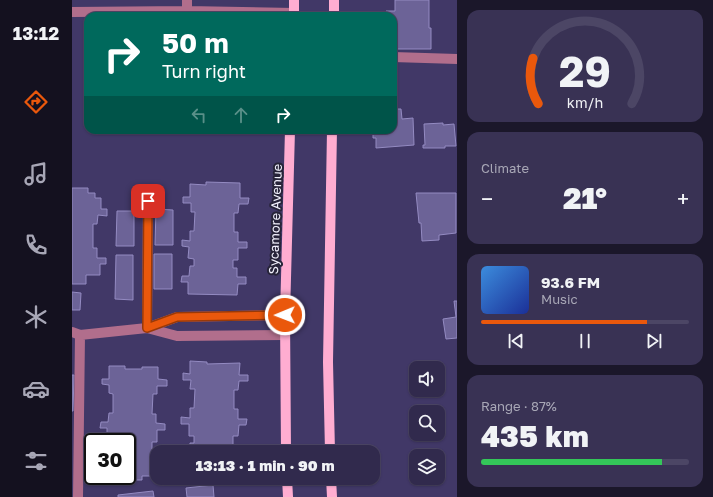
<!DOCTYPE html>
<meta charset="utf-8">
<style>
body{margin:0;font-family:"Golos Text",sans-serif;background:#393254;color:#f1f3f6;height:100vh;display:flex;flex-direction:column;font-size:15px;white-space:nowrap}
*{box-sizing:border-box;margin:0}
p{font-size:13px;color:#a8a7b6}
.icon{flex:none;width:22px;height:22px;fill:none;stroke:currentColor;stroke-width:2;stroke-linecap:round;stroke-linejoin:round}
.map{position:relative;flex:1;overflow:hidden}
.side{display:flex;flex-direction:column;gap:10px;padding:10px;background:#1b172a;width:256px}
.side>*{flex:none}
.guide{position:absolute;left:12px;top:12px;width:313px;height:122px;border-radius:12px;box-shadow:0 1px 3px #0004,0 0 0 1px #4c4665;background:#00695c;color:#fff;overflow:hidden}
.fabs{position:absolute;left:337px;top:361px;display:grid;gap:8px}
.fabs a{display:grid;place-items:center;width:36px;height:36px;border-radius:8px;background:#312a4d;box-shadow:0 1px 3px #0004,0 0 0 1px #4c4665;font-size:20px}
.speed{position:absolute;left:12px;top:433px;display:flex;gap:8px;font-size:20px;font-weight:700;text-align:center}
.speed>*{display:grid;place-content:center;width:52px;height:52px;border-radius:50%;background:#312a4d;box-shadow:0 1px 3px #0004,0 0 0 1px #4c4665;line-height:1}
.speed .limit{border:2px solid #111;border-radius:6px;background:#fff;color:#111}
.pin{position:absolute;display:grid;place-items:center;width:34px;height:34px;color:#fff;margin:-17px;border-radius:8px;box-shadow:0 2px 6px #0006}
.me{position:absolute;width:44px;margin:-22px;rotate:269deg;stroke-linejoin:round;filter:drop-shadow(0 0 3px #0008)}
.turn{display:flex;align-items:center;gap:14px;height:84px;padding:0 12px;font-size:18px}
.turn .icon{width:52px;height:52px;stroke-width:2.5}
.turn b{display:block;font-size:28px;line-height:34px}
.lanes{display:flex;align-items:center;height:38px;padding:0 12px;background:#0003;justify-content:center;gap:20px;direction:ltr}
.lanes .off{opacity:.35}
.big{font-size:30px;font-weight:800;line-height:1.1}
.side .card{flex:1;display:flex;flex-direction:column;justify-content:center;gap:6px;min-width:0;padding:0 14px;border-radius:12px;background:#393254}
.side .dial{align-items:center;gap:0}
.dial svg{height:104px;overflow:visible;fill:none;stroke:#4c4665;stroke-width:7;stroke-linecap:round;text-anchor:middle}
.dial text{fill:#f1f3f6;stroke:none}
.song{display:flex;align-items:center;gap:12px}
.cover{width:48px;height:48px;border-radius:6px;background:linear-gradient(135deg,hsl(210 70% 55%),hsl(230 70% 35%))}
.played{height:4px;border-radius:2px;background:linear-gradient(90deg,#ea580c 80%,#4c4665 80%)}
.keys{display:flex;justify-content:space-around;direction:ltr}
.heat{display:flex;justify-content:space-between;align-items:center;font-size:22px;direction:ltr}
.charge{height:6px;border-radius:3px;background:linear-gradient(90deg,#34c759 87%,#4c4665 0)}
.trip{position:absolute;left:78px;top:445px;width:230px;height:40px;border-radius:12px;background:#312a4d;box-shadow:0 1px 3px #0004,0 0 0 1px #4c4665;font-weight:800;line-height:40px;text-align:center}
main{display:flex;flex:1;min-height:0}
.dock{display:flex;flex-direction:column;width:72px;justify-content:space-around;align-items:center;background:#14111f;color:#a8a7b6}
.dock .icon{width:28px;height:28px}
.dock .selected{color:#ea580c}
.dock b{font-size:18px;color:#f1f3f6}
.map>svg:first-child{display:block}
</style>
<main>
<nav class="dock">
<b>13:12</b>
<svg class="icon selected" aria-label="directions" viewBox="0 0 24 24"><path d="M12 3l9 9-9 9-9-9zM9 14v-3h6M13 9l2 2-2 2"/></svg>
<svg class="icon" aria-label="music" viewBox="0 0 24 24"><path d="M9 18V5l10-2v13"/><circle cx="6" cy="18" r="3"/><circle cx="16" cy="16" r="3"/></svg>
<svg class="icon" aria-label="phone" viewBox="0 0 24 24"><path d="M5 4h4l2 5-3 2q2 4 5 5l2-3 5 2v4C11 20 4 13 5 4z"/></svg>
<svg class="icon" aria-label="climate" viewBox="0 0 24 24"><path d="M12 3v18M4 7l16 10M4 17L20 7"/></svg>
<svg class="icon" aria-label="car" viewBox="0 0 24 24"><path d="M5 17H2v-5l4-1 3-4h7l3 4 3 1v5h-3M9 17h6M6 11h13"/><circle cx="7" cy="17" r="2"/><circle cx="17" cy="17" r="2"/></svg>
<svg class="icon" aria-label="filters" viewBox="0 0 24 24"><path d="M4 7h16M4 17h16"/><circle cx="9" cy="7" r="2"/><circle cx="15" cy="17" r="2"/></svg>
</nav>
<div class="map">
<svg width="385" height="497" viewBox="0 0 385 497">
<rect width="100%" height="100%" fill="#413867"/>
<path fill="#6c6397" stroke="#948bc2" d="M323,0H357V28H359V49H321V16H314V11H323Z
M321,109H329L330,119L341,118L342,145L304,148V138H301V131L321,130Z
M371,123V125L382,124L384,146H373V148H351V145H353L352,124Z
M134,182L168,183V198H177L176,204H167L166,213H162V232H166V242H175V248H166V260H161V268H165V277H174V284H166L165,295L116,294V282H109L110,276H117L118,266H122V259L116,258L117,247L110,246V240L118,241V231H122L123,212H119V203H111V197H118V184L134,185Z
M0,188H16V193H23V198H29V209H35V216L26,215L25,224H21V248H25V258H34V264H28V275H14V284H0Z
M344,193H384V233L367,235V240L350,241L349,223H347Z
M84,209L101,210V245H83Z
M45,211H62V246H44Z
M82,254H100V289H82Z
M44,255H61V300L43,299Z
M0,292L9,293L8,310H0Z
M382,301H385V338L374,339L371,319L384,317Z
M118,361L135,362V364L168,363L167,375H176V381H167L166,390H162V409H166V419H175L174,425H167L166,436H161V445H165V452H117L118,443H122V436H117V424H109V417L118,418V408H122L123,389H118L119,380H111V373L118,374Z
M37,366H53V369H70V367H86V379L95,380V386H85V394H81L80,414H84V423L93,424V430H85V442H80V449H84L83,459H85L84,476H70V480H50V476H55V442H40V440H35V428H28L29,422H36L37,413H41V394L37,393V385L30,384V379H37Z
M0,375H2L1,411H0Z
M141,485L142,497H115L114,488Z
M81,491L82,497H46V495Z"/>
<g fill="none" stroke-linecap="round" stroke-linejoin="round">
<path stroke="#b16e8c" stroke-width="10" d="M0,12L115,11L222,13
M115,16V0
M321,57L385,59
M75,328L105,336L213,335
M75,328L76,201
M0,332L8,335L6,497
M8,335L75,328L105,317L213,315"/>
<path stroke="#ffadd1" stroke-width="10" d="M222,16V0
M262,16V0
M214,452L213,315L218,130
M258,452L256,362L260,130
M215,478L216,497
M259,478L260,497"/>
</g>
<g fill="none" stroke-linecap="round" stroke-linejoin="round">
<g stroke="#983908" stroke-width="10">
<path id="route" d="M76,201L75,328L105,317L213,315"/>
</g>
<use href="#route" stroke="#ea580c" stroke-width="7"/>
</g>
<g text-anchor="middle" stroke-width="4" stroke-linejoin="round" paint-order="stroke">
<g font-size="13" fill="#f1f0fc" stroke="#272439">
<text transform="translate(203 219) rotate(-88)" y="5">Sycamore Avenue</text>
</g>
</g>
</svg>
<div class="fabs">
<a><svg class="icon" aria-label="sound" viewBox="0 0 24 24"><path d="M4 9h4l5-4v14l-5-4H4zM17 9q2 3 0 6"/></svg></a>
<a><svg class="icon" aria-label="search" viewBox="0 0 24 24"><circle cx="10" cy="10" r="6"/><path d="M15 15l6 6"/></svg></a>
<a><svg class="icon" aria-label="layers" viewBox="0 0 24 24"><path d="M12 4l9 5-9 5-9-5zM3 14l9 5 9-5"/></svg></a>
</div>
<div class="speed"><div class="limit">30</div></div>
<div class="pin" style="left:76px;top:201px;background:#d93025"><svg class="icon" aria-label="arrive" viewBox="0 0 24 24"><path d="M6 21V4h12l-3 4 3 4H6"/></svg></div>
<svg class="me" style="left:213px;top:315px" viewBox="-20 -20 40 40"><circle r="17" fill="#ea580c" stroke="#fff" stroke-width="3"/><path d="M0-11L8 9 0 5-8 9z" fill="#fff"/></svg>
<div class="trip">13:13 · 1 min · 90 m</div>
<div class="guide">
<div class="turn"><svg class="icon" aria-label="right" viewBox="0 0 24 24"><path d="M7 20v-9h11M14 6l5 5-5 5"/></svg><div><b>50 m</b>Turn right</div></div>
<div class="lanes"><svg class="icon off" aria-label="left" viewBox="0 0 24 24"><path d="M17 20v-9H6M10 6l-5 5 5 5"/></svg><svg class="icon off" aria-label="ahead" viewBox="0 0 24 24"><path d="M12 20V5M6 11l6-6 6 6"/></svg><svg class="icon" aria-label="right" viewBox="0 0 24 24"><path d="M7 20v-9h11M14 6l5 5-5 5"/></svg></div>
</div>
</div>
<section class="side">
<div class="card dial"><svg viewBox="0 0 100 80">
<path d="M14 69A42 42 0 1 1 86 69"/>
<path d="M14 69A42 42 0 0 1 10 34" stroke="#ea580c"/>
<text x="50" y="56" font-size="32" font-weight="700">29</text>
<text x="50" y="72" font-size="11">km/h</text>
</svg></div>
<div class="card"><p>Climate</p>
<div class="heat"><a>−</a><b class="big">21°</b><a>+</a></div>
</div>
<div class="card">
<div class="song"><i class="cover"></i><div><b>93.6 FM</b><p>Music</p></div></div>
<div class="played"></div>
<div class="keys"><svg class="icon" aria-label="previous" viewBox="0 0 24 24"><path d="M18 5L8 12l10 7zM5 5v14"/></svg><svg class="icon" aria-label="pause" viewBox="0 0 24 24"><path d="M8 5v14M16 5v14"/></svg><svg class="icon" aria-label="next" viewBox="0 0 24 24"><path d="M6 5l10 7-10 7zM19 5v14"/></svg></div>
</div>
<div class="card"><p>Range · 87%</p><b class="big">435 km</b><div class="charge"></div></div>
</section>
</main>
